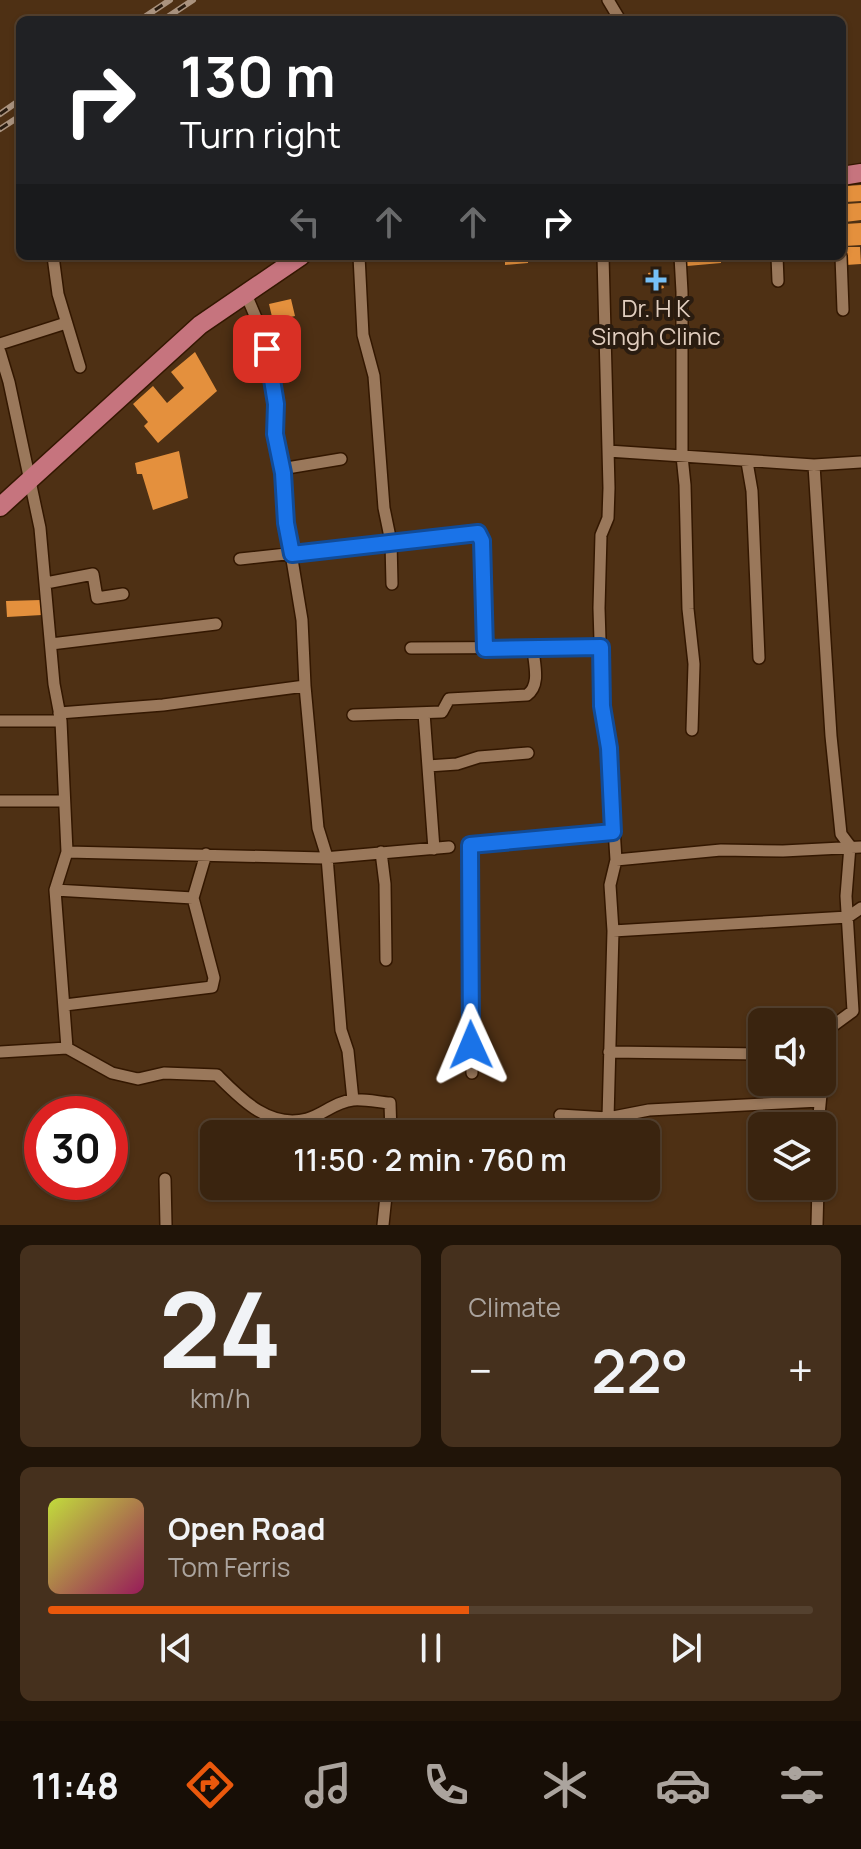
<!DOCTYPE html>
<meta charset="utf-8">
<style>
body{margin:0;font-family:Manrope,sans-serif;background:#45301d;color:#f1f3f6;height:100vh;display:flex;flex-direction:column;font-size:30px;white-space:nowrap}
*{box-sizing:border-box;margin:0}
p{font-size:26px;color:#aba49e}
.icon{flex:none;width:44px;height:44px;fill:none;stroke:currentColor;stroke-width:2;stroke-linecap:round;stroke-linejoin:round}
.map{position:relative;height:1225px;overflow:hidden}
.drawer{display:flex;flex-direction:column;gap:20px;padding:20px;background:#201408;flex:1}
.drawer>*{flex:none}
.guide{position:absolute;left:16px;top:16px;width:830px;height:244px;border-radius:12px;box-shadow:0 2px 6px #0004,0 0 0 2px #54412f;background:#202124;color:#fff;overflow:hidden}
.tools{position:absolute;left:748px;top:1008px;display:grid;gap:16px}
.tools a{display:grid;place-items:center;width:88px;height:88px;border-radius:12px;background:#3a240f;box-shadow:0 2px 6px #0004,0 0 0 2px #54412f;font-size:40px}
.speed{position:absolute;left:24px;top:1096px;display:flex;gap:16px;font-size:40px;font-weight:700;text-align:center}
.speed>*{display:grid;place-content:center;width:104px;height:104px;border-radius:50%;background:#3a240f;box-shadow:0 2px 6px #0004,0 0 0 2px #54412f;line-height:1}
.speed .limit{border:12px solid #d22;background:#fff;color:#111}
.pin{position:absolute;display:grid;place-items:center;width:68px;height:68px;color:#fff;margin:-34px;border-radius:16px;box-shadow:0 4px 12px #0006}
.me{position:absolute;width:88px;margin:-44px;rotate:359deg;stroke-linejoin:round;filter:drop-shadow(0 0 6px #0008)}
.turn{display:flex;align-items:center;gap:28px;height:168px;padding:0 32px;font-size:36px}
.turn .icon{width:104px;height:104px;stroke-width:2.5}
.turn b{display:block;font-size:56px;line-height:68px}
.lanes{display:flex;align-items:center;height:76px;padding:0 32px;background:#0003;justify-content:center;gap:40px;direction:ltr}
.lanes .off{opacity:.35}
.big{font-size:60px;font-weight:600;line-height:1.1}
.drawer .widget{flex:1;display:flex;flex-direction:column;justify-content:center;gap:12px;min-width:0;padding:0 28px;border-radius:12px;background:#45301d}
.drawer .dial{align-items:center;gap:0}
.dial b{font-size:104px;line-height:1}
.song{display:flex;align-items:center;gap:24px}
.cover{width:96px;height:96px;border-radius:12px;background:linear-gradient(135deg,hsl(70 70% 55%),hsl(330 70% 35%))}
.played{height:8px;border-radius:4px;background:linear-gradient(90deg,#ea580c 55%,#54412f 55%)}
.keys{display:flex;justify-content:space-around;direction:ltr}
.heat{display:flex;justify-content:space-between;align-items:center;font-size:44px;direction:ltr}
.drawer .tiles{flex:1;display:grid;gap:20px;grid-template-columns:1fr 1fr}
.widget:last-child{grid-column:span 2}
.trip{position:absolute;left:200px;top:1120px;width:460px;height:80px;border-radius:12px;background:#3a240f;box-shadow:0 2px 6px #0004,0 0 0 2px #54412f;font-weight:600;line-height:80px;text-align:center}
.menu{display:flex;height:128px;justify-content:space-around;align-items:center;background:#170e06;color:#aba49e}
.menu .icon{width:56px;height:56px}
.menu .current{color:#ea580c}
.menu b{font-size:36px;color:#f1f3f6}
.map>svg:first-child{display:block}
</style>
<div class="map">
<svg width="861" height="1225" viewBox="0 0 861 1225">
<rect width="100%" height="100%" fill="#4e3014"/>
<path fill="#e4903d" d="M861,185V201L845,202V186Z
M861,203V220L845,222L846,204Z
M861,223V245L845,246V224Z
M845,247H860L861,264L846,265Z
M505,256H528V263L505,265Z
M686,256H721V263L687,266Z
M741,256H768V262H741Z
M659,271L664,288L652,291L648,273Z
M291,299L295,316L273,321L269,304Z
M195,352L217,391L158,443L144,426L148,422L133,404L153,386L167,403L184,388L171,372Z
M179,451L188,498L153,510L142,474H137L135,463Z
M41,600L42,615L7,617L6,601Z"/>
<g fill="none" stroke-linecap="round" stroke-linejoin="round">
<g stroke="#331700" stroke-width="14">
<path id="street" d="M608,0L620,20
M53,256L58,294L80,367
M359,256L363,335L374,376L384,508L391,542L392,584
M603,256L609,488L608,518L601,535L599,608L602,706L609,748L616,860
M680,256L682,292V456L685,485L688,609L694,664L692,730
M777,256L778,281
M841,256L843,310
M245,292L262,332L271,365L276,404L275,434L283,473
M0,344L66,323
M0,352L9,382L40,528L54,684L61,721
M608,451L814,465L861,462
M341,459L287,468L283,473L286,523L302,620L305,686L318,828L327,857L341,1030L348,1051L353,1100
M747,462L752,491L759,658
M814,465L831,736L841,834L850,846L846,896L853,1011L827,1030L818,1126
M240,559L478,533L482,541L485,649
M46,583L93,574L97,598L123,594
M51,644L216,624
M411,648L601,647
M59,713L163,705L305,686
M424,713L434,849
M353,715L442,712L449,699L527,695C541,685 534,664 533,649
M0,721H61L67,852L55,890L67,1048L0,1052
M428,766L457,764L479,757L528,753
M0,801H64
M67,852L324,858L449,847
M381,852L385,884L386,960
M55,890L193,898
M613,931L848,917L861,908
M65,1005L212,987L214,978L193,898L206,854
M67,1048L112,1073L138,1079L164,1073L217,1075C241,1099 269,1129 307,1119C323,1115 334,1102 353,1100C365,1099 378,1102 390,1103L391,1134
M609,1052L762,1054
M472,1073L470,845L613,832
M560,1115L608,1118L613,931L610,885L616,860L721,850L783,851L861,847
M608,1118L649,1110L820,1101
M165,1179L166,1225
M383,1225L387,1186
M817,1225L818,1186"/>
</g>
<g stroke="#331700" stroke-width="21">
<path id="primary" d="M842,176L861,173
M0,507L200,325L301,256"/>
</g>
<use href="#street" stroke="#9a785b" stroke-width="11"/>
<use href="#primary" stroke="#c6747e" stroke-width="18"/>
<g stroke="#aa937f" stroke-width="6">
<path id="rail" d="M140,20L170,0
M163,20L193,0
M0,114L20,100
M0,129L20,116"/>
</g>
<use href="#rail" stroke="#2a1c10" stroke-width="3" stroke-dasharray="9" stroke-linecap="butt"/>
</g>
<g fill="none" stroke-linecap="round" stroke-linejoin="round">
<g stroke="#114b97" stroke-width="20">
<path id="route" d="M267,349L276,404L275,434L283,473L286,523L292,554L478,533L482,541L485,649L601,647L602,706L609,748L613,832L470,845L471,1045"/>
</g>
<use href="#route" stroke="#1a73e8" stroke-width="14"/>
</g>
<path fill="#76c0f7" stroke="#2a1c10" stroke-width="3" d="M652 268h8v8h8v8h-8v8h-8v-8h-8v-8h8z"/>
<g text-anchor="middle" stroke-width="8" stroke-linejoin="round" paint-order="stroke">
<g font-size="24" fill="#e0cdbe" stroke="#2a1c10">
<text x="656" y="317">Dr. H K<tspan x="656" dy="28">Singh Clinic</tspan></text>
</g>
</g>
</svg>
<div class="tools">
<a><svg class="icon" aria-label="sound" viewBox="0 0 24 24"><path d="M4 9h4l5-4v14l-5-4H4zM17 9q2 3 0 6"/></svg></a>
<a><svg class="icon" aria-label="layers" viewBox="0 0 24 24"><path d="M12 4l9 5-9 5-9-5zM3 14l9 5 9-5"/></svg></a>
</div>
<div class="speed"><div class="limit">30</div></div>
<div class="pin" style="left:267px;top:349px;background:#d93025"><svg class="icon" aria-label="arrive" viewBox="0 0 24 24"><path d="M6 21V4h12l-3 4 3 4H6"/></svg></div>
<svg class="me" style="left:471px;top:1045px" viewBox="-20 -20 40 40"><path d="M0-17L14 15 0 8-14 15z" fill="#1a73e8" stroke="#fff" stroke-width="4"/></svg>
<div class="trip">11:50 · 2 min · 760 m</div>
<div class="guide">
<div class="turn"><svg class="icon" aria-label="right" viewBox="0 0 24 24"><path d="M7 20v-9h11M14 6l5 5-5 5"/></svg><div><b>130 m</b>Turn right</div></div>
<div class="lanes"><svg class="icon off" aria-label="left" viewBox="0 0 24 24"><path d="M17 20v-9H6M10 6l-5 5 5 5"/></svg><svg class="icon off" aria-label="ahead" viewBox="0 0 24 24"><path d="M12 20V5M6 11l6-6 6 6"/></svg><svg class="icon off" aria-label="ahead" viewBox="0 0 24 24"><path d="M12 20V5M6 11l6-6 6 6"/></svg><svg class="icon" aria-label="right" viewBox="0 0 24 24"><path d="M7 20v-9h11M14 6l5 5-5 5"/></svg></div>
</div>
</div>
<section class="drawer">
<div class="tiles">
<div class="widget dial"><b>24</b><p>km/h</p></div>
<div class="widget"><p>Climate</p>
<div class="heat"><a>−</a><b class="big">22°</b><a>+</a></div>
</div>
<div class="widget">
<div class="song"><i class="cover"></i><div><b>Open Road</b><p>Tom Ferris</p></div></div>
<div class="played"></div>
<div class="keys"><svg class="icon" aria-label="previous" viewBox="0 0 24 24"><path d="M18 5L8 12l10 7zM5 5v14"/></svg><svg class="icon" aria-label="pause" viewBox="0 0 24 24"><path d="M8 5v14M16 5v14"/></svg><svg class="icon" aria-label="next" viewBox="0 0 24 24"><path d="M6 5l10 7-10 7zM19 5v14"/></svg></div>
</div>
</div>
</section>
<nav class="menu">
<b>11:48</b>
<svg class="icon current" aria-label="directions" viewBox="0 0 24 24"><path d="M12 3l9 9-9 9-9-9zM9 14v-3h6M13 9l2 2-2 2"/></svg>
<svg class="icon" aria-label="music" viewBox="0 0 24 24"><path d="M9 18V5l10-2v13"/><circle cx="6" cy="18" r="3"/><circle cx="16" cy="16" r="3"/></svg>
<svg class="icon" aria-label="phone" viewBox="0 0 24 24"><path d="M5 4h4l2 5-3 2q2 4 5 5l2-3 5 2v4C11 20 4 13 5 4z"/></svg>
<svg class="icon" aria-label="climate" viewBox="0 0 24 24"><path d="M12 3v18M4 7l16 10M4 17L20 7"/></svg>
<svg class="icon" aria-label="car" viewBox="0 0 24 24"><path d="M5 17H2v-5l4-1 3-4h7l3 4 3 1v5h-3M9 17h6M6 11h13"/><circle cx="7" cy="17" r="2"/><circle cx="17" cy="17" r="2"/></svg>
<svg class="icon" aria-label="filters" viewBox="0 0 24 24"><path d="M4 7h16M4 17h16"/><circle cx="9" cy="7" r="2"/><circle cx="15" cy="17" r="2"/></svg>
</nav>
